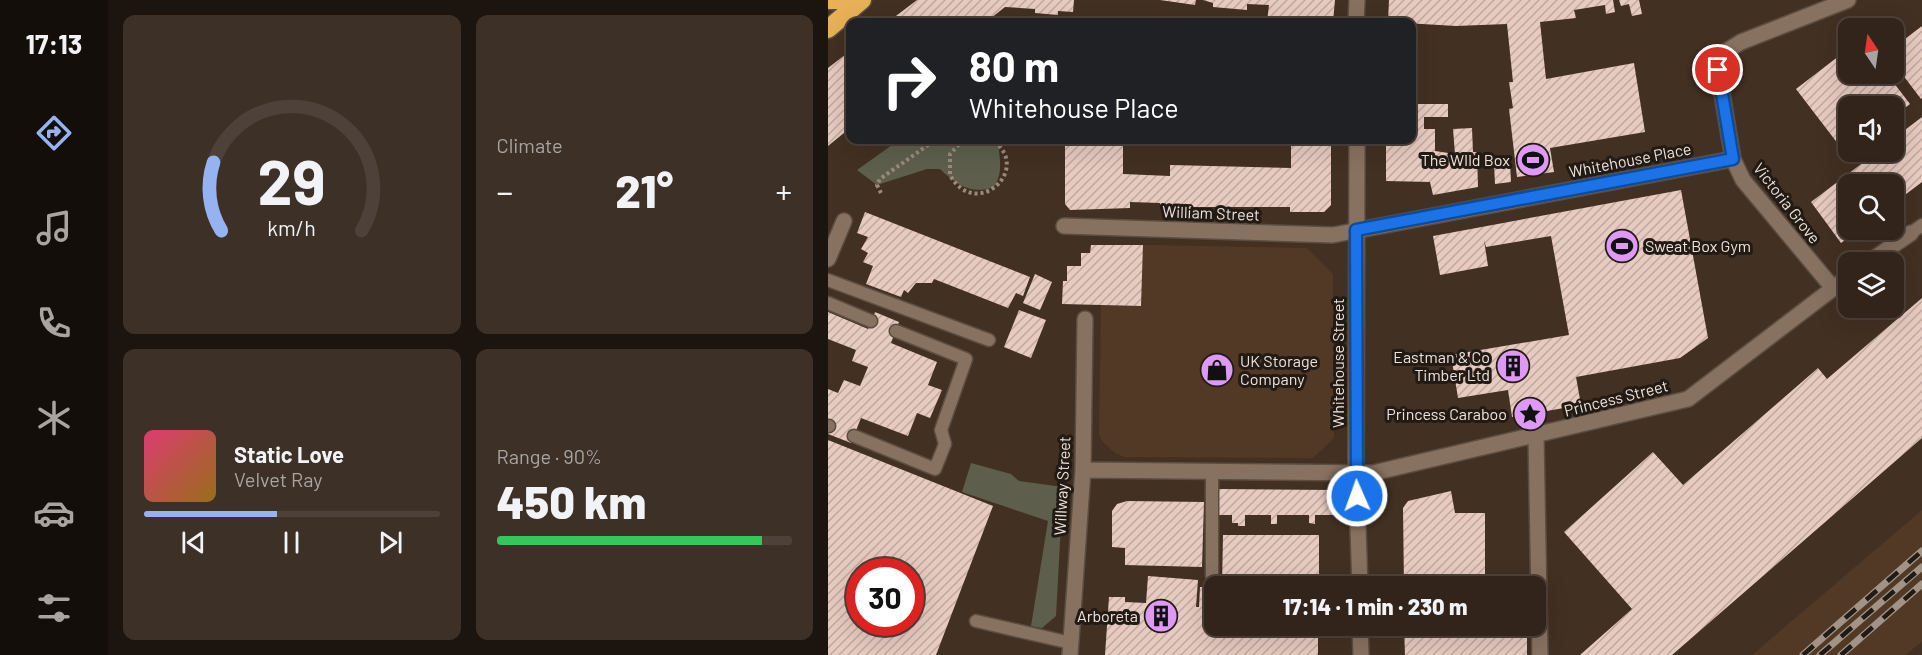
<!DOCTYPE html>
<meta charset="utf-8">
<style>
body{margin:0;font-family:Barlow,sans-serif;background:#3d3027;color:#f1f3f6;height:100vh;display:flex;flex-direction:column;font-size:22px;white-space:nowrap}
*{box-sizing:border-box;margin:0}
p{font-size:20px;color:#a8a4a2}
.icon{flex:none;width:33px;height:33px;fill:none;stroke:currentColor;stroke-width:2;stroke-linecap:round;stroke-linejoin:round}
.map{position:relative;flex:1;overflow:hidden}
.sheet{display:flex;flex-direction:column;gap:15px;padding:15px;background:#1c140e;width:720px}
.sheet>*{flex:none}
.hud{position:absolute;left:18px;top:18px;width:570px;height:126px;border-radius:12px;box-shadow:0 6px 24px #0002,0 0 0 2px #4d4139;background:#202124;color:#fff;overflow:hidden}
.needle{width:39px;rotate:347deg}
.fabs{position:absolute;left:1010px;top:18px;display:grid;gap:12px}
.fabs a{display:grid;place-items:center;width:66px;height:66px;border-radius:12px;background:#32241a;box-shadow:0 6px 24px #0002,0 0 0 2px #4d4139;font-size:30px}
.speed{position:absolute;left:18px;top:558px;display:flex;gap:12px;font-size:30px;font-weight:700;text-align:center}
.speed>*{display:grid;place-content:center;width:78px;height:78px;border-radius:50%;background:#32241a;box-shadow:0 6px 24px #0002,0 0 0 2px #4d4139;line-height:1}
.speed .limit{border:9px solid #d22;background:#fff;color:#111}
.pin{position:absolute;display:grid;place-items:center;width:51px;height:51px;color:#fff;margin:-26px;border:3px solid #fff;border-radius:50%;box-shadow:0 2px 6px #0007}
.me{position:absolute;width:66px;margin:-33px;rotate:358deg;stroke-linejoin:round;filter:drop-shadow(0 0 4px #0008)}
.turn{display:flex;align-items:center;gap:21px;height:126px;padding:0 24px;font-size:27px}
.turn .icon{width:78px;height:78px;stroke-width:2.5}
.turn b{display:block;font-size:42px;line-height:51px}
.big{font-size:45px;font-weight:800;line-height:1.1}
.sheet .tile{flex:1;display:flex;flex-direction:column;justify-content:center;gap:9px;min-width:0;padding:0 21px;border-radius:12px;background:#3d3027}
.sheet .dial{align-items:center;gap:0}
.dial svg{height:156px;overflow:visible;fill:none;stroke:#4d4139;stroke-width:7;stroke-linecap:round;text-anchor:middle}
.dial text{fill:#f1f3f6;stroke:none}
.song{display:flex;align-items:center;gap:18px}
.cover{width:72px;height:72px;border-radius:9px;background:linear-gradient(135deg,hsl(340 70% 55%),hsl(40 70% 35%))}
.played{height:6px;border-radius:3px;background:linear-gradient(90deg,#95b2f1 45%,#4d4139 45%)}
.keys{display:flex;justify-content:space-around;direction:ltr}
.heat{display:flex;justify-content:space-between;align-items:center;font-size:33px;direction:ltr}
.charge{height:9px;border-radius:4px;background:linear-gradient(90deg,#34c759 90%,#4d4139 0)}
.sheet .tiles{flex:1;display:grid;gap:15px;grid-template-columns:repeat(2,1fr)}
.trip{position:absolute;left:376px;top:576px;width:342px;height:60px;border-radius:12px;background:#32241a;box-shadow:0 6px 24px #0002,0 0 0 2px #4d4139;font-weight:800;line-height:60px;text-align:center}
main{display:flex;flex:1;min-height:0}
.menu{display:flex;flex-direction:column;width:108px;justify-content:space-around;align-items:center;background:#140e0a;color:#a8a4a2}
.menu .icon{width:42px;height:42px}
.menu .current{color:#95b2f1}
.menu b{font-size:27px;color:#f1f3f6}
.map>svg:first-child{display:block}
</style>
<main>
<nav class="menu">
<b>17:13</b>
<svg class="icon current" aria-label="directions" viewBox="0 0 24 24"><path d="M12 3l9 9-9 9-9-9zM9 14v-3h6M13 9l2 2-2 2"/></svg>
<svg class="icon" aria-label="music" viewBox="0 0 24 24"><path d="M9 18V5l10-2v13"/><circle cx="6" cy="18" r="3"/><circle cx="16" cy="16" r="3"/></svg>
<svg class="icon" aria-label="phone" viewBox="0 0 24 24"><path d="M5 4h4l2 5-3 2q2 4 5 5l2-3 5 2v4C11 20 4 13 5 4z"/></svg>
<svg class="icon" aria-label="climate" viewBox="0 0 24 24"><path d="M12 3v18M4 7l16 10M4 17L20 7"/></svg>
<svg class="icon" aria-label="car" viewBox="0 0 24 24"><path d="M5 17H2v-5l4-1 3-4h7l3 4 3 1v5h-3M9 17h6M6 11h13"/><circle cx="7" cy="17" r="2"/><circle cx="17" cy="17" r="2"/></svg>
<svg class="icon" aria-label="filters" viewBox="0 0 24 24"><path d="M4 7h16M4 17h16"/><circle cx="9" cy="7" r="2"/><circle cx="15" cy="17" r="2"/></svg>
</nav>
<section class="sheet">
<div class="tiles">
<div class="tile dial"><svg viewBox="0 0 100 80">
<path d="M14 69A42 42 0 1 1 86 69"/>
<path d="M14 69A42 42 0 0 1 10 34" stroke="#95b2f1"/>
<text x="50" y="56" font-size="32" font-weight="700">29</text>
<text x="50" y="72" font-size="11">km/h</text>
</svg></div>
<div class="tile"><p>Climate</p>
<div class="heat"><a>−</a><b class="big">21°</b><a>+</a></div>
</div>
<div class="tile">
<div class="song"><i class="cover"></i><div><b>Static Love</b><p>Velvet Ray</p></div></div>
<div class="played"></div>
<div class="keys"><svg class="icon" aria-label="previous" viewBox="0 0 24 24"><path d="M18 5L8 12l10 7zM5 5v14"/></svg><svg class="icon" aria-label="pause" viewBox="0 0 24 24"><path d="M8 5v14M16 5v14"/></svg><svg class="icon" aria-label="next" viewBox="0 0 24 24"><path d="M6 5l10 7-10 7zM19 5v14"/></svg></div>
</div>
<div class="tile"><p>Range · 90%</p><b class="big">450 km</b><div class="charge"></div></div>
</div>
</section>
<div class="map">
<svg width="1094" height="655" viewBox="0 0 1094 655">
<defs>
<pattern id="building-hatch" width="6" height="6" patternUnits="userSpaceOnUse" patternTransform="scale(1.5)"><rect width="6" height="6" fill="#e7cac0"/><path d="M-1 1l2-2M0 6l6-6M5 7l2-2" fill="none" stroke="#bfa8a0"/></pattern>
</defs>
<rect width="100%" height="100%" fill="#423022"/>
<path fill="#513926" d="M315,245L479,248L505,274L506,438L485,458L296,457L287,453L275,442L271,435L273,305L313,306Z
M1094,510V642L1077,655H924Z"/>
<path fill="#5d5f4c" d="M71,140H170C171,157 176,171 166,187C143,195 129,185 112,169H99L49,185L29,170Z
M143,463L183,474L191,481L235,487L228,616L214,628L203,626L220,521L134,492Z"/>
<path fill="url(#building-hatch)" fill-rule="evenodd" d="M89,0H246L245,12L230,11V15L207,13V9L177,7L158,22H60Z
M332,0H368L367,5Z
M375,0H507L505,22H439L441,5L419,4V10L385,7V3Z
M561,0H785L787,12L778,14L777,5L746,10L748,18L712,22L718,79L806,63L817,132L722,148L726,172L689,177L681,109L685,108L681,82H685L679,24L628,26L560,22Z
M791,0H811L814,14L804,16L801,4L793,6Z
M1094,26V98L1093,99L1065,62V48Z
M1020,49V74H1059L1082,104L1065,117V106H1020V151L1017,153L968,89Z
M22,51V128L0,146V68Z
M584,104H620V117H596V129H607V151L627,154L625,129L644,128L645,152H649L650,187L605,195L602,182L558,181V140H584Z
M1094,117V182L1065,204V184H1020V230H1031L1013,243L983,202L1049,152H1065V139Z
M237,140H295V174L342,176V165L463,168V140H503V205L496,212H462V207H332V203L302,202V208L242,210L237,204Z
M682,163L683,182L667,184L666,164Z
M853,190L880,338L852,358L748,377L753,405L684,417L680,390L630,398L623,355L741,335L723,236L658,247L656,240L660,266L612,275L605,236Z
M37,212L202,277L195,296L188,293L180,308L106,279L104,283H88L80,293L76,290L73,297L38,284L45,266L35,262L40,253L33,249L40,237L29,233Z
M263,245H315L313,306L234,304L235,281H239V266H253V253H262Z
M207,274L224,282L212,310L195,303Z
M1094,298V438L844,655H752L804,609L736,532L825,452L855,485L990,368L999,379Z
M191,310L218,320L203,358L176,347Z
M0,312L40,329L47,312L71,322L63,343L109,362L100,385L114,390L102,418L89,413L80,436L33,418L23,443L0,434L4,420L0,419V389L10,393L16,380L32,386L40,367L24,361L28,350L0,339Z
M0,440L165,506L108,655H0ZM32,572H82V622H32Z
M391,489L506,490V515H487V524L481,523V515H449V524H443V515H417V526H410V523H404V515H391Z
M623,491L627,513H657V575H699V586H576L575,508L580,501Z
M299,501L376,502L374,567L297,565V548L284,547V511L289,504Z
M395,535H491V586L394,585Z
M320,576L370,580L368,607H371L372,587H387V626H490V655H277L281,597H297V602L318,603Z
M576,626H699V655H577Z"/>
<g fill="none" stroke-linecap="round" stroke-linejoin="round">
<g stroke="#5b4d40" stroke-width="15">
<path id="lane" d="M1083,233L1094,225
M0,280L161,340
M0,303L43,321
M0,426H1
M26,436L107,469L117,444L113,430L138,359L68,331
M384,576V473
M148,621L243,643"/>
</g>
<g stroke="#5b4d40" stroke-width="18">
<path id="street" d="M528,22L529,0
M529,140L528,472L532,586
M236,226L505,235L905,159
M0,259L16,221
M1041,262L1083,233
M1005,288L915,180L905,159L890,70L897,52L913,42L1020,0
M708,436L712,655
M255,470L545,473L860,399L1020,277
M532,626L533,655
M242,655L255,470L257,319"/>
</g>
<g stroke="#5b4d40" stroke-width="21">
<path id="highway" d="M2,0H18
M0,29L34,0"/>
</g>
<path stroke="#998a7f" stroke-width="4" stroke-dasharray="3 3" stroke-linecap="butt" d="M135,140L122,154V175C148,222 206,168 164,140
M53,193L49,185L52,179L107,140"/>
<use href="#lane" stroke="#877161" stroke-width="12"/>
<use href="#street" stroke="#877161" stroke-width="15"/>
<use href="#highway" stroke="#e8b057" stroke-width="18"/>
<g stroke="#a19387" stroke-width="7">
<path id="rail" d="M975,655L1094,551
M992,655L1094,567
M1013,655L1094,584"/>
</g>
<use href="#rail" stroke="#221a14" stroke-width="4.5" stroke-dasharray="14" stroke-linecap="butt"/>
</g>
<g fill="none" stroke-linecap="round" stroke-linejoin="round">
<g stroke="#114b97" stroke-width="15">
<path id="route" d="M529,496L528,230L905,159L890,70"/>
</g>
<use href="#route" stroke="#1a73e8" stroke-width="10"/>
</g>
<defs>
<g id="stadium-disc" transform="scale(1.725)"><circle r="9.5" fill="#dd99f4" stroke="#221a14"/><path d="M0-5a6.5 5 0 1 0 0 10a6.5 5 0 1 0 0-10ZM-3.5-1.8h7v3.6h-7Z" fill="#111"/></g>
<g id="building-disc" transform="scale(1.725)"><circle r="9.5" fill="#dd99f4" stroke="#221a14"/><path d="M-4-6H4V6H1V3H-1V6H-4ZM-2.5-4.3h1.7v1.8h-1.7ZM.8-4.3h1.7v1.8H.8ZM-2.5-1h1.7V.8h-1.7ZM.8-1h1.7V.8H.8Z" fill="#111"/></g>
<g id="shop-disc" transform="scale(1.725)"><circle r="9.5" fill="#dd99f4" stroke="#221a14"/><path d="M-5-2.5h2.3a2.7 3.5 0 0 1 5.4 0H5L5.5 6h-11ZM-1.5-2.5h3a1.5 2.3 0 0 0-3 0Z" fill="#111"/></g>
<g id="sight-disc" transform="scale(1.725)"><circle r="9.5" fill="#dd99f4" stroke="#221a14"/><path d="M0-6L1.8-2.2L6-1.7L2.9 1.2L3.7 5.4L0 3.3L-3.7 5.4L-2.9 1.2L-6-1.7L-1.8-2.2Z" fill="#111"/></g>
</defs>
<g fill-rule="evenodd">
<use href="#stadium-disc" x="705" y="160"/>
<use href="#stadium-disc" x="794" y="246"/>
<use href="#building-disc" x="685" y="366"/>
<use href="#shop-disc" x="389" y="370"/>
<use href="#sight-disc" x="702" y="414"/>
<use href="#building-disc" x="333" y="616"/>
</g>
<g text-anchor="middle" stroke-width="6" stroke-linejoin="round" paint-order="stroke">
<g font-size="16" fill="#eee2d9" stroke="#221a14" text-anchor="end">
<text x="682" y="166">The WIld Box</text>
<text x="817" y="252" text-anchor="start">Sweat Box Gym</text>
<text x="662" y="363">Eastman &amp; Co<tspan x="662" dy="18">Timber Ltd</tspan></text>
<text x="412" y="367" text-anchor="start">UK Storage<tspan x="412" dy="18">Company</tspan></text>
<text x="679" y="420">Princess Caraboo</text>
<text x="310" y="622">Arboreta</text>
</g>
<g font-size="16" fill="#eee2d9" stroke="#221a14">
<text transform="translate(802 160) rotate(-11)" y="6">Whitehouse Place</text>
<text transform="translate(959 203) rotate(52)" y="6">Victoria Grove</text>
<text transform="translate(383 213) rotate(2)" y="6">William Street</text>
<text transform="translate(510 363) rotate(-90)" y="6">Whitehouse Street</text>
<text transform="translate(788 398) rotate(-14)" y="6">Princess Street</text>
<text transform="translate(234 486) rotate(-87)" y="6">Willway Street</text>
</g>
</g>
</svg>
<div class="fabs">
<a><svg class="needle" viewBox="-14 -14 28 28"><path d="M0-13l5 13h-10z" fill="#e53935"/><path d="M0 13l5-13h-10z" fill="#a8a4a2"/></svg></a>
<a><svg class="icon" aria-label="sound" viewBox="0 0 24 24"><path d="M4 9h4l5-4v14l-5-4H4zM17 9q2 3 0 6"/></svg></a>
<a><svg class="icon" aria-label="search" viewBox="0 0 24 24"><circle cx="10" cy="10" r="6"/><path d="M15 15l6 6"/></svg></a>
<a><svg class="icon" aria-label="layers" viewBox="0 0 24 24"><path d="M12 4l9 5-9 5-9-5zM3 14l9 5 9-5"/></svg></a>
</div>
<div class="speed"><div class="limit">30</div></div>
<div class="pin" style="left:890px;top:70px;background:#d93025"><svg class="icon" aria-label="arrive" viewBox="0 0 24 24"><path d="M6 21V4h12l-3 4 3 4H6"/></svg></div>
<svg class="me" style="left:529px;top:496px" viewBox="-20 -20 40 40"><circle r="17" fill="#1a73e8" stroke="#fff" stroke-width="3"/><path d="M0-11L8 9 0 5-8 9z" fill="#fff"/></svg>
<div class="trip">17:14 · 1 min · 230 m</div>
<div class="hud">
<div class="turn"><svg class="icon" aria-label="right" viewBox="0 0 24 24"><path d="M7 20v-9h11M14 6l5 5-5 5"/></svg><div><b>80 m</b>Whitehouse Place</div></div>
</div>
</div>
</main>
